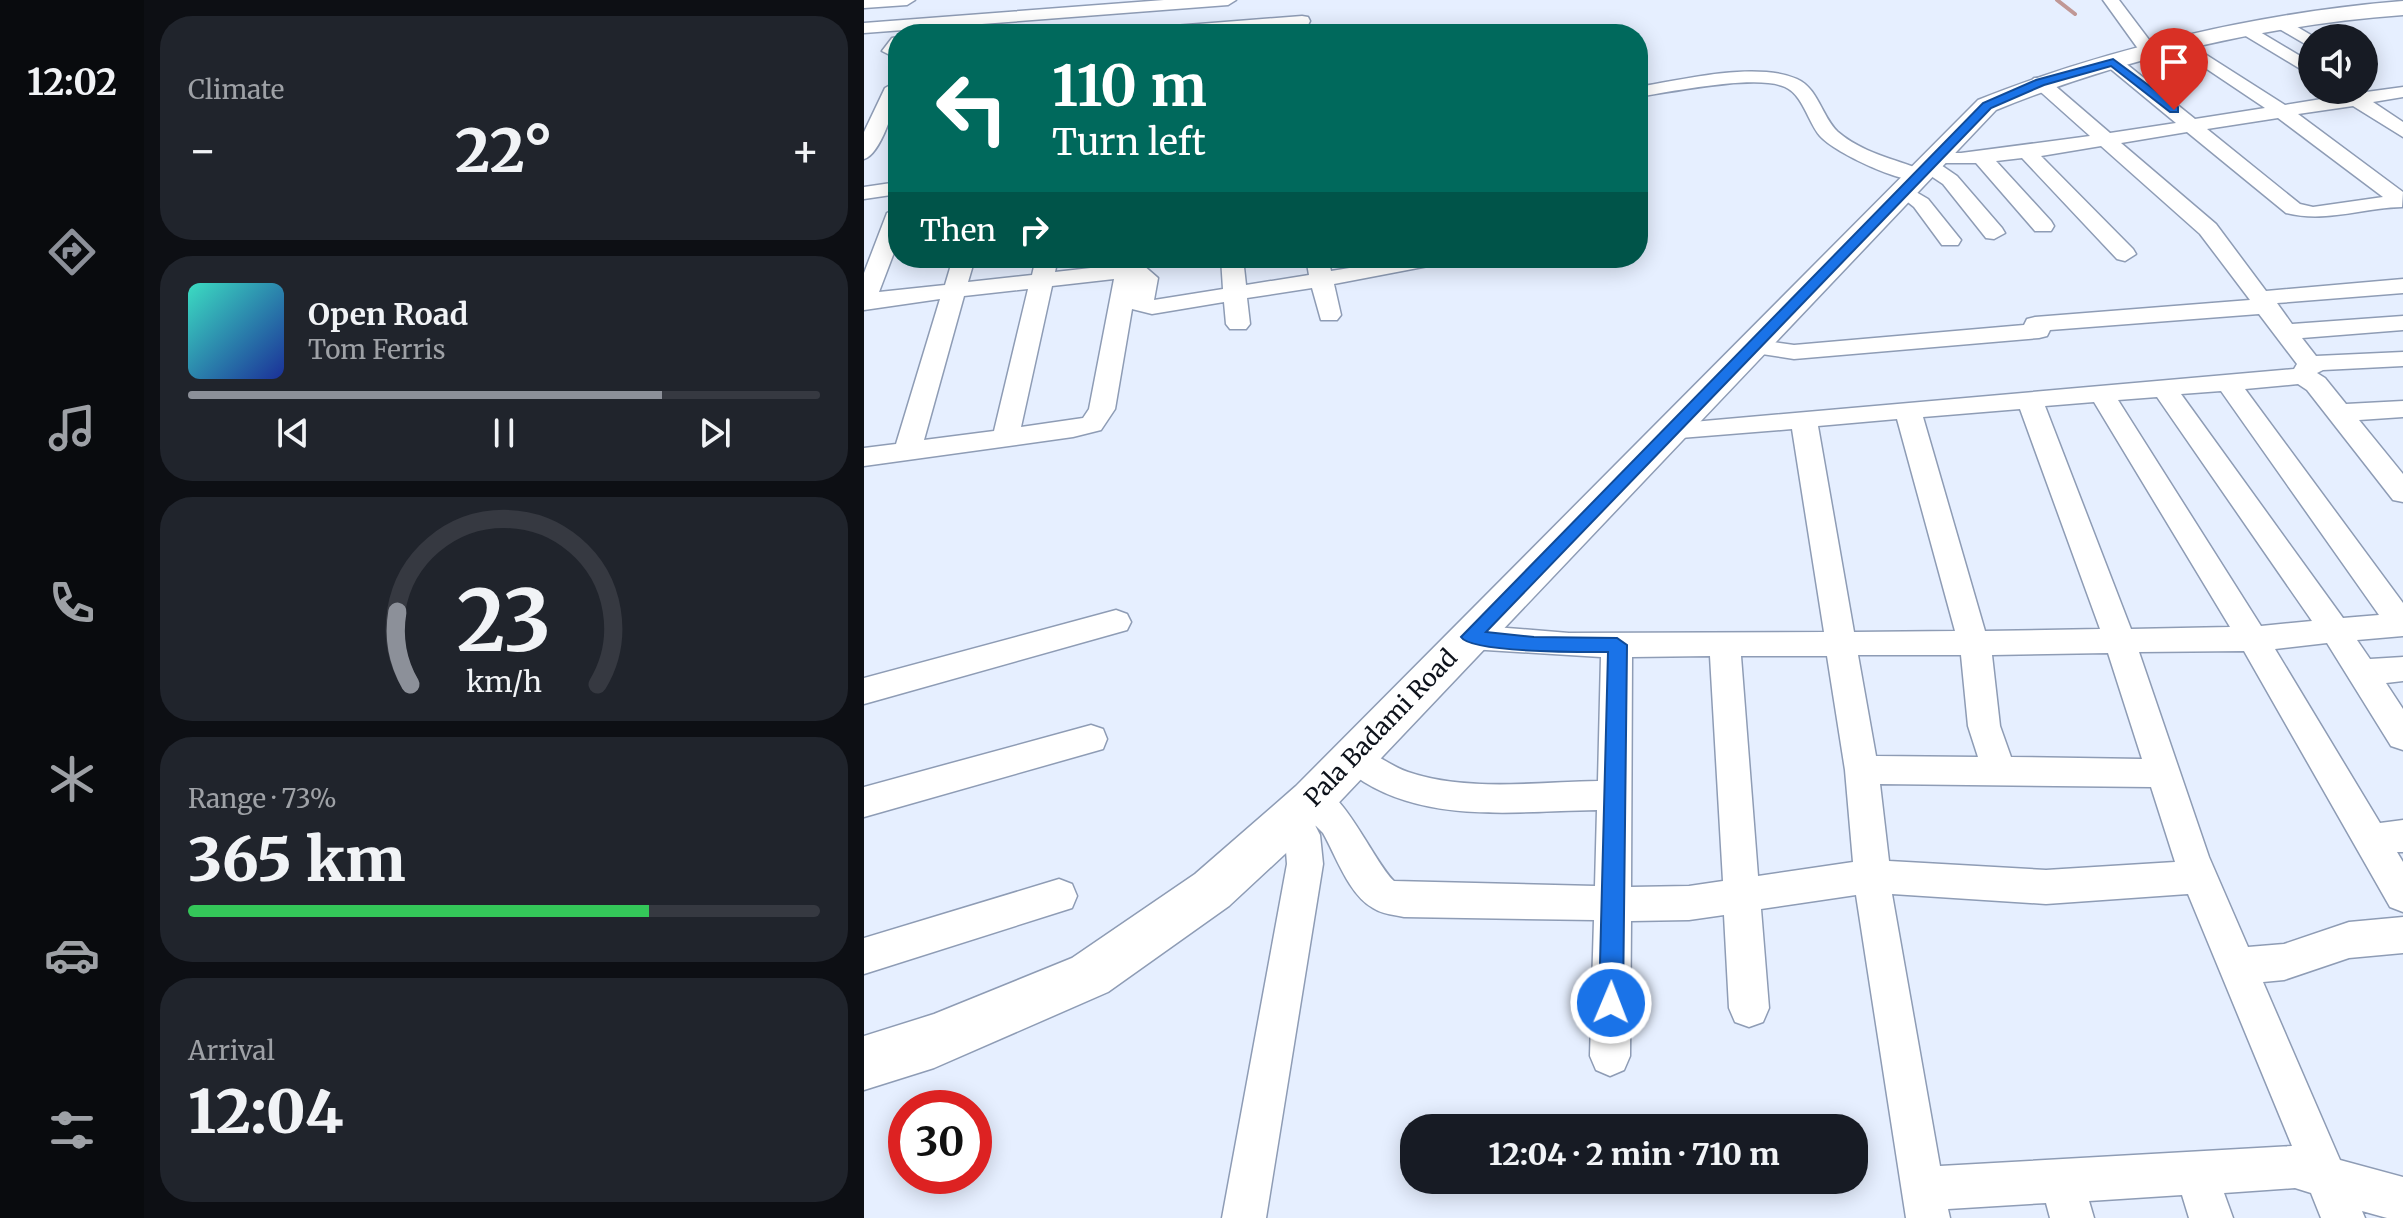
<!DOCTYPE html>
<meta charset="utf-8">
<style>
body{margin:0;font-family:Merriweather,serif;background:#20242c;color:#f1f3f6;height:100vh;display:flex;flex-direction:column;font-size:30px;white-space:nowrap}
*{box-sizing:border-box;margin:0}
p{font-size:26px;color:#9ea1a6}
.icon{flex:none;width:44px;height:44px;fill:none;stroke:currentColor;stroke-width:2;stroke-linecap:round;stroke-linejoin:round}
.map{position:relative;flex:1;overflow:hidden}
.panel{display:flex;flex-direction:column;gap:16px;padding:16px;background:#0d0f14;width:720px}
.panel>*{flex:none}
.top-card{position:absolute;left:24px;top:24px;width:760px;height:244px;border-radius:32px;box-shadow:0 4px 20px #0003;background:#00695c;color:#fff;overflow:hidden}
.controls{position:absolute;left:1434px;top:24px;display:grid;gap:16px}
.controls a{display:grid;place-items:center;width:80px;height:80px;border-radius:50%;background:#171b24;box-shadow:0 4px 20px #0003;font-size:40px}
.speed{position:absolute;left:24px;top:1090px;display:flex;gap:16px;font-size:40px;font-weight:700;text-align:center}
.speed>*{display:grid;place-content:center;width:104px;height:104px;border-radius:50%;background:#171b24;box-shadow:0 4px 20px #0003;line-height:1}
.speed .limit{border:12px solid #d22;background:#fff;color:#111}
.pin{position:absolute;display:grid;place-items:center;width:68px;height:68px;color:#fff;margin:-82px -34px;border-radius:50% 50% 50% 0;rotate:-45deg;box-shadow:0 0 8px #0007}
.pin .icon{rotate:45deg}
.me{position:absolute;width:88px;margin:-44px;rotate:1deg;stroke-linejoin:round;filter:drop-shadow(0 0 6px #0008)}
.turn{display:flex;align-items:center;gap:28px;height:168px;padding:0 32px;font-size:36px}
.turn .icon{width:104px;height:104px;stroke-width:2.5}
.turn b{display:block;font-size:56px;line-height:68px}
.then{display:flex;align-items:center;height:76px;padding:0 32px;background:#0003;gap:16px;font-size:30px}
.big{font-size:60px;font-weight:800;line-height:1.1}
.panel .tile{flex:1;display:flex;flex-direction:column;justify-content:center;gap:12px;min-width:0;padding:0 28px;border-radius:32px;background:#20242c}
.panel .dial{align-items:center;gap:0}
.dial svg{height:208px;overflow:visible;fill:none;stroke:#363941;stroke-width:7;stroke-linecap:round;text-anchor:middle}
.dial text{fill:#f1f3f6;stroke:none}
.song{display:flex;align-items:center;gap:24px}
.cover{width:96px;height:96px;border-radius:12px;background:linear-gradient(135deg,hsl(170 70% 55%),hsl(230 70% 35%))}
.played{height:8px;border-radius:4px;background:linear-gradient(90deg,#8c9099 75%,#363941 75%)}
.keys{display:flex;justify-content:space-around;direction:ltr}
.heat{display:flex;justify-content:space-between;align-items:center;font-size:44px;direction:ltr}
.charge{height:12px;border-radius:6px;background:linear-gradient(90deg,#34c759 73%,#363941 0)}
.trip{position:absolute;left:536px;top:1114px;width:468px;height:80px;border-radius:32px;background:#171b24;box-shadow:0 4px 20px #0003;font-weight:800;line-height:80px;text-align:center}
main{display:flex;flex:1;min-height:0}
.menu{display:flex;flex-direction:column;width:144px;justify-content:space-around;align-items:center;background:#090b0e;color:#9ea1a6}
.menu .icon{width:56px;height:56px}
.menu .current{color:#8c9099}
.menu b{font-size:36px;color:#f1f3f6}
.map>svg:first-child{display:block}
</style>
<main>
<nav class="menu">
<b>12:02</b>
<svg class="icon current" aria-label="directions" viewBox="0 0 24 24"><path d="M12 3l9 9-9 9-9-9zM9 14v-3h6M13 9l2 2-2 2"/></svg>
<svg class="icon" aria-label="music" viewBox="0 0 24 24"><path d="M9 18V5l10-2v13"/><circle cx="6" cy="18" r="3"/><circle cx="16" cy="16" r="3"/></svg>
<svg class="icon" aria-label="phone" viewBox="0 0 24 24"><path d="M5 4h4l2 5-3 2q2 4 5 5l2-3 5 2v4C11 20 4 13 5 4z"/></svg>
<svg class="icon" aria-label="climate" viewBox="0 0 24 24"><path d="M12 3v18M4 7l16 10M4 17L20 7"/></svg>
<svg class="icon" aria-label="car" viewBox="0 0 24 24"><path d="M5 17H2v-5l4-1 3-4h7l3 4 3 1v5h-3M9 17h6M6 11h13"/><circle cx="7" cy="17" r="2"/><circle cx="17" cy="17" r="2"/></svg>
<svg class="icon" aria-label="filters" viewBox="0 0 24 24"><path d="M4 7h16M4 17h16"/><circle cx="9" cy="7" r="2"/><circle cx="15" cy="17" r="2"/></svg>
</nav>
<section class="panel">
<div class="tile"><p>Climate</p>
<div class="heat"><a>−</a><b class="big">22°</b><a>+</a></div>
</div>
<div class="tile">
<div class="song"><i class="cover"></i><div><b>Open Road</b><p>Tom Ferris</p></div></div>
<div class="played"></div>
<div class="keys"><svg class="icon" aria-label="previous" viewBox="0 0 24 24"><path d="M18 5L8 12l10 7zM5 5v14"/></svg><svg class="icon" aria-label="pause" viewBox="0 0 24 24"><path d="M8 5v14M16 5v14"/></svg><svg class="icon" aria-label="next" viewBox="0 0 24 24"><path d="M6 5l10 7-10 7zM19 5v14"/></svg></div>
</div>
<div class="tile dial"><svg viewBox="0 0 100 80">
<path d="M14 69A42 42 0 1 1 86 69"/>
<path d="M14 69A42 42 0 0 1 9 41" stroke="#8c9099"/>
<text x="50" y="56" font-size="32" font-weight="700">23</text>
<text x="50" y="72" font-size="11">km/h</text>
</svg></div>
<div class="tile"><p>Range · 73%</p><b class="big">365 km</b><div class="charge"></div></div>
<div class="tile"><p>Arrival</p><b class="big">12:04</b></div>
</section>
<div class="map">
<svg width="1539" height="1218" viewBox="0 0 1539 1218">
<rect width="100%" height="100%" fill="#e6efff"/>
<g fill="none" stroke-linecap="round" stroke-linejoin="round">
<path stroke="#c09896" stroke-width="4" d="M1193,0L1211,14"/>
<g stroke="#8e9cb5" stroke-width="3">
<path id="minor" d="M0,0H51L43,5L0,8Z
M300,0H372L364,5L0,33V23Z
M1239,0H1255L1295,53L1292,57H1280Z
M438,16L444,17L446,21L444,25L337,34H263L272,29Z
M1418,18L1452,38H1448V48L1412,27L1410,23L1412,19Z
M1386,26L1448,63V76L1380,35L1378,31L1380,27Z
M34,37V59L18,51L28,38Z
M1319,40L1421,105L1476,96L1478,90L1495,93L1539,87V97L1509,102L1539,122V137L1489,106L1434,114L1539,192L1538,207C1498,208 1462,223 1422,213L1323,132L1257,143L1352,224L1402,291L1539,279V293L1413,303L1428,324L1539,316V330L1438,338L1452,356L1539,352V366L1459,370L1453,373L1461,378L1482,404L1539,401V417L1495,420L1539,474V502L1529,500L1443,390L1434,384L1381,389L1539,603V636L1493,640L1506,659L1539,657V681L1522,683L1539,709V750L1527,746L1463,643L1411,649L1516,823L1539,820V852H1533L1539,862V912L1526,907L1380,651L1275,652L1345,857L1384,947L1420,944L1485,922L1539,917V953L1485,958L1420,980L1399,982L1476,1160L1539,1177V1218H1523L1498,1211L1501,1218H1457L1447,1193L1431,1188L1360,1193L1369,1218H1325L1318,1195L1225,1201L1230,1218H1186L1182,1203L1084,1209L1086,1218H1042L992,895L897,909L905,1008L899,1022L885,1027L871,1022L865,1008L860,915L825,920L767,921L766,1056L760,1070L746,1076L732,1070L726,1056L730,920L540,917C530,915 518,914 509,908C485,895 472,856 459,833L451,825L456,835L459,864L402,1218H358L423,864L421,838L411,819L416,808L428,804L434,806L431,800L436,790C440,788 444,785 448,785C478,785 509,861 530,881L731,886L733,810C656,811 568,824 500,782C489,774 478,770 472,758L477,748L489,744C509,751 524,765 544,772C602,792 673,782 734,781L737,657L606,649L595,645L591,637L595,629L606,625L705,633L960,632L928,429L804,439L795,437L791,431L795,425L1430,369L1433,364L1395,314L1186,330L1183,336L1175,338L930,359L878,351L875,346L878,341L887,339L930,345L1160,325L1163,319L1171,317L1386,300L1336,234L1237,146L1177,156L1269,249L1272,254L1261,261L1253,259L1158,158L1132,161L1187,221L1190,226L1187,231H1171L1112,163H1074L1093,176L1138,228L1141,233L1130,239L1122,238L1079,184L1064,174L1062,180C1041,186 971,153 956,136C944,122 939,95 921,87C893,74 806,92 774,97V87C817,80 892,61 933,79C954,88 958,117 974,132C997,152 1030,159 1058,170L1055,166L1058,162L1065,160L1063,157L1066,153H1097L1226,136L1170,86L1167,82L1170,78H1182L1246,133L1312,123L1243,66L1240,62L1249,57L1255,58L1331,119L1401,108L1313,49L1310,45L1313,41ZM1414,118L1519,197L1449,207L1436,204L1343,129ZM1357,391L1515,615L1479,618L1317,394ZM1293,397L1448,621L1397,626L1254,400ZM1230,402L1366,627L1267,629L1181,406ZM1156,409L1236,629L1121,631L1059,417ZM1033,419L1091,631L990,632L954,426ZM1244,653L1278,759L1147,757L1136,726L1128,655ZM994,655H1097L1104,726L1114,757L1012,756ZM846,656L859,881L825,886L767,887L768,657ZM877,656H963L981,770L989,862L894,876ZM1016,784L1287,787L1311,862L1182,870L1025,861ZM1028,894L1182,904L1324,894L1428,1146L1076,1166Z
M30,83L34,84C34,100 17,155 0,159V132L21,88Z
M34,182V194L0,199V187Z
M1040,185L1064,199L1097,240L1094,245H1078L1050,207L1030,191L1033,187Z
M34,207V242L15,292L81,285L89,258H111L104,282L168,275L172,258H194L191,272L271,263L279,265L294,278L290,300L359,289L357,258H379L382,285L445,275L442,258H464L467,271L547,258H583L580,263L470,284L477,315L473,320H457L448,288L383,298L386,324L382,329H366L362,324L360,302L288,314L268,309L251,409L237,430L209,437L0,466V448L32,444L76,299L0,310V273L23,213ZM250,279L225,409L219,418L157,427L188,286ZM164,289L130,431L60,440L100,296Z
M252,610L263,614L267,622L263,630L0,704V678Z
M227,725L239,729L243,739L239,749L0,817V787Z
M195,879L208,884L213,896L208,908L0,974V938Z"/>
</g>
<g stroke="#8e9cb5" stroke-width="3">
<path id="major" d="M1539,1V15C1402,25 1259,58 1132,110L464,814L365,906L244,992L70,1068L0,1090V1036L70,1014L208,958L331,874L432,786L1114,100C1243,48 1400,12 1539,1Z"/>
</g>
<use href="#minor" fill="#fff" fill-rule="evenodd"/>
<use href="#major" fill="#fff" fill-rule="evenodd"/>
</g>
<path fill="#1a73e8" stroke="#114b97" stroke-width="2" d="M1249,59L1314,107V112H1306L1247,66L1180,85L1127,108L622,632L670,637L753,638L763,645L759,1003L755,1011L747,1015L739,1011L735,1003L744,652C720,652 607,653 597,637L1119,103L1172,80Z"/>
<g text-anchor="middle" stroke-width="7" stroke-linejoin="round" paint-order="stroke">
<g font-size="24" fill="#0d121b" stroke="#fff">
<text transform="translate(517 728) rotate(-46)" y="8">Pala Badami Road</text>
</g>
</g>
</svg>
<div class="controls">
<a><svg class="icon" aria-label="sound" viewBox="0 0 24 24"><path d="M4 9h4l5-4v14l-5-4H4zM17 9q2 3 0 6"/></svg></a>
</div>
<div class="speed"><div class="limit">30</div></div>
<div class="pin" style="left:1310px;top:110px;background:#d93025"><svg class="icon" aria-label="arrive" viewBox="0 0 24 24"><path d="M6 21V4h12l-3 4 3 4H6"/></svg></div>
<svg class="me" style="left:747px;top:1003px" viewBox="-20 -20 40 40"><circle r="17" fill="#1a73e8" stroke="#fff" stroke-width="3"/><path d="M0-11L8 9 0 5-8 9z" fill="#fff"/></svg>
<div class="trip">12:04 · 2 min · 710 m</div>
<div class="top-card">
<div class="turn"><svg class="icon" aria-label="left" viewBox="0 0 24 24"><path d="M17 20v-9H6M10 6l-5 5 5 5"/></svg><div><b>110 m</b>Turn left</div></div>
<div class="then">Then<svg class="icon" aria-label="right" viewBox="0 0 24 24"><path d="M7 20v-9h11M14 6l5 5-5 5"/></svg></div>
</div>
</div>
</main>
